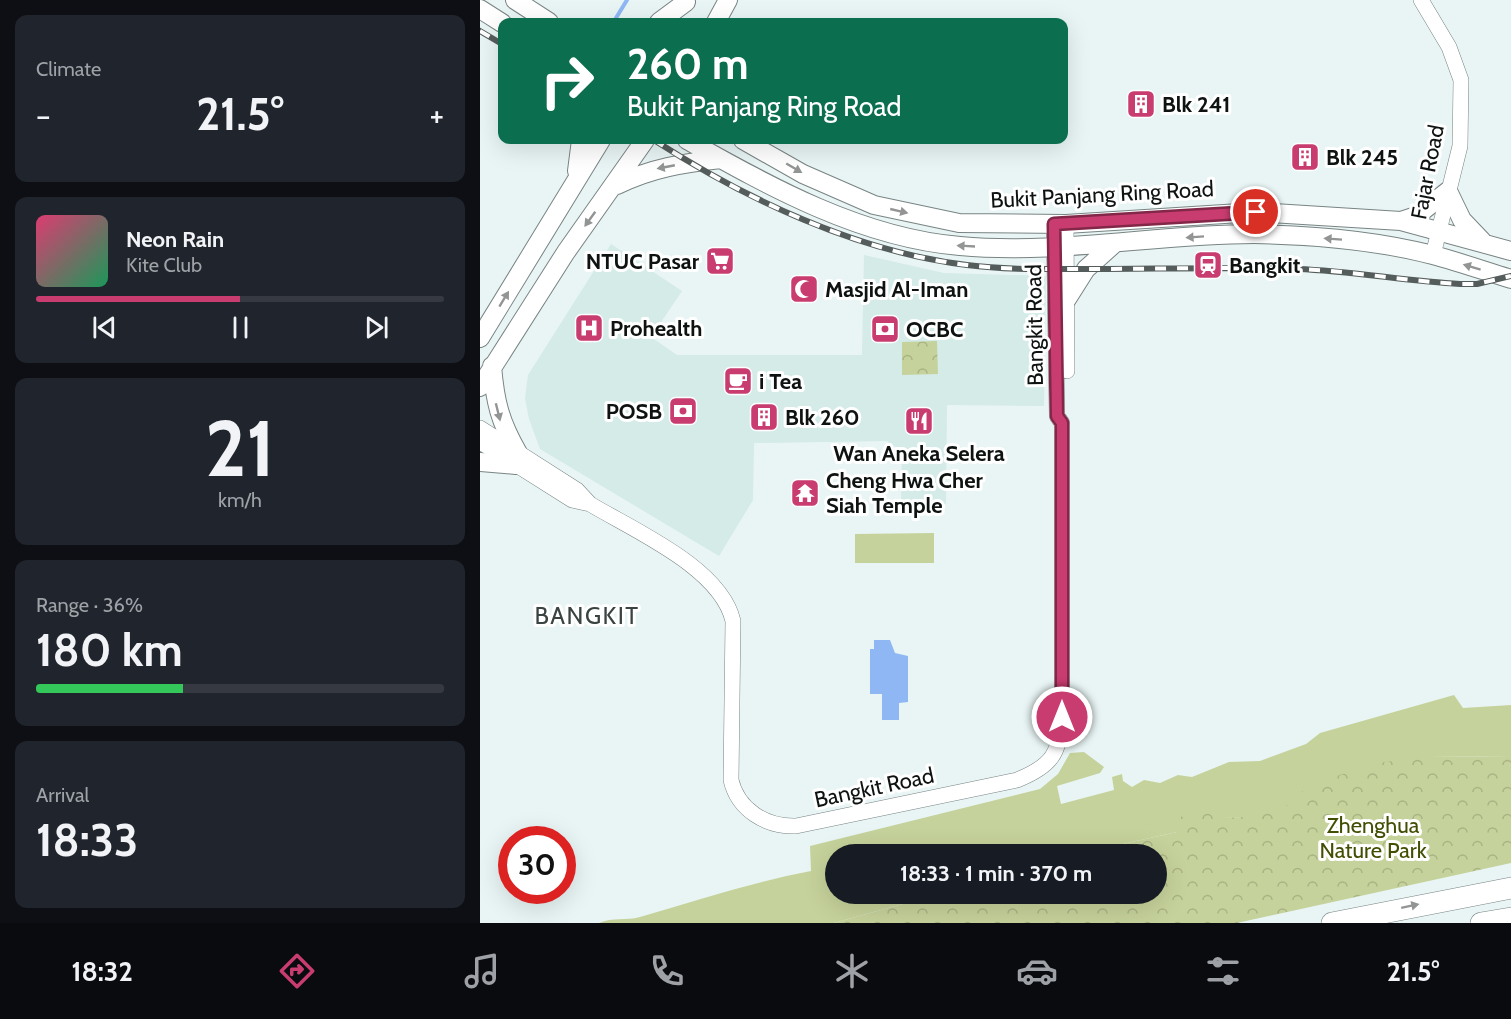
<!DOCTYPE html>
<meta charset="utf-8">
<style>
body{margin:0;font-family:Cabin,sans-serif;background:#20242c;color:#f1f3f6;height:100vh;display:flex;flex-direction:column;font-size:22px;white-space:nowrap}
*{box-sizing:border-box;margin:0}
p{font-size:20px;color:#9ea1a6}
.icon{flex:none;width:33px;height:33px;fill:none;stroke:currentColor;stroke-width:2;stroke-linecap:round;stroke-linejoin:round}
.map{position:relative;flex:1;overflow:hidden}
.side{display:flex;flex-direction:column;gap:15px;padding:15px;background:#0d0f14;width:480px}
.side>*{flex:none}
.hud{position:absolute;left:18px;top:18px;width:570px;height:126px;border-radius:12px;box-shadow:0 6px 24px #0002;background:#0b6e4f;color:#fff;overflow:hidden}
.speed{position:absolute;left:18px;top:826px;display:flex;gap:12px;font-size:30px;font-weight:700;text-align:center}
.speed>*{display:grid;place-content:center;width:78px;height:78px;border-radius:50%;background:#171b24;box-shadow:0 6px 24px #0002;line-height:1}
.speed .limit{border:9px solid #d22;background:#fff;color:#111}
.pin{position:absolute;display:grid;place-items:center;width:51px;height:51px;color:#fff;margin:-26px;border:3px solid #fff;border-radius:50%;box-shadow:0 2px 6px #0007}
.me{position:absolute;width:66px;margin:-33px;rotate:0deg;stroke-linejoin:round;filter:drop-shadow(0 0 4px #0008)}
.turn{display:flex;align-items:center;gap:21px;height:126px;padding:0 30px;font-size:27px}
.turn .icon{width:78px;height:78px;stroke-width:2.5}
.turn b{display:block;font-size:42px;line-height:51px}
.big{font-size:45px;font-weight:800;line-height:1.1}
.side .card{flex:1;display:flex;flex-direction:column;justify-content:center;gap:9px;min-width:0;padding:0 21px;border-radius:12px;background:#20242c}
.side .dial{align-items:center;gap:0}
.dial b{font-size:78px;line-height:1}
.song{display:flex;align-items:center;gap:18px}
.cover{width:72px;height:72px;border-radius:9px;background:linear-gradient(135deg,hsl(340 70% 55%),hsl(150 70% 35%))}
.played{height:6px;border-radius:3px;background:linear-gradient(90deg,#c83c6f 50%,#363941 50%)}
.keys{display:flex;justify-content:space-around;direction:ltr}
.heat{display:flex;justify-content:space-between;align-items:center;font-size:33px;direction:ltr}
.charge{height:9px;border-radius:4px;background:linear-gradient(90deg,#34c759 36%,#363941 0)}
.trip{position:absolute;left:345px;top:844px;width:342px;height:60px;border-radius:30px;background:#171b24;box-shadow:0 6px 24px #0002;font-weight:800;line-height:60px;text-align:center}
.menu{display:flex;height:96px;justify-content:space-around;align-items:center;background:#090b0e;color:#9ea1a6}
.menu .icon{width:42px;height:42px}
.menu .active{color:#c83c6f}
.menu b{font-size:27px;color:#f1f3f6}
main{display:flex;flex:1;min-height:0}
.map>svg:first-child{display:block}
</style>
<main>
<section class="side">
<div class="card"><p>Climate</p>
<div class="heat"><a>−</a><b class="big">21.5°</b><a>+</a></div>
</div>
<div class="card">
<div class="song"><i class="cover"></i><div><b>Neon Rain</b><p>Kite Club</p></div></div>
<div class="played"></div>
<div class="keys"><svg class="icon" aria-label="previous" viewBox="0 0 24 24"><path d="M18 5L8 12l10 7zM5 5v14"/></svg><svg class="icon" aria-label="pause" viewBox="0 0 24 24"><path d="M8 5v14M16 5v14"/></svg><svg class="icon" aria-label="next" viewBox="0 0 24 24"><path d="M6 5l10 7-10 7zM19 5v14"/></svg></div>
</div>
<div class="card dial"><b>21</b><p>km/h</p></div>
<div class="card"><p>Range · 36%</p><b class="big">180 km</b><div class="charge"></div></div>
<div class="card"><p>Arrival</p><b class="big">18:33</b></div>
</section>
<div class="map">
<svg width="1031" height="923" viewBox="0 0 1031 923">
<defs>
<pattern id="forest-crowns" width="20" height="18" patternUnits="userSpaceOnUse" patternTransform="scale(1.5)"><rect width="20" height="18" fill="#c6d29b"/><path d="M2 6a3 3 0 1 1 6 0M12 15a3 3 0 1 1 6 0" fill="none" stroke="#a9b384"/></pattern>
</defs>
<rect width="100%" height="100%" fill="#e8f5f4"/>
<path fill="#d4ebe8" d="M131,244L202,291L171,337L197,355H382L384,255L464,273L566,276L564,406L467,405L466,504H421L422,452L407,441L274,443L273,500L239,556L60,449L49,419L45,398L48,375Z"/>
<path fill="#c6d29b" d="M454,533V563H375V534Z
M974,695L983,708L1031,705V756L951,757L783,850L784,817L743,818L697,832L602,853L564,849L544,855H356V894H459L354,923H119C133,917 146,921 160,917C216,901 273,882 331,871L330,846L560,789L578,774L590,753L604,752L624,767L620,773L577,786L581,804L634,790L632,777L642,774L643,781L652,787L664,780L680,783L698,775L712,777L749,762L780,761L826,744L840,733Z"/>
<path fill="url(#forest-crowns)" d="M457,341L458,374L422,375V342Z
M1031,756V863L757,923H354L459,894H676V855H544L564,849L602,853L697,832L703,811L725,804L743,818L763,817L811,804L829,784L904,762L951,757Z"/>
<path fill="#8eb7f4" d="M394,640H410L415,653L428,656V702L419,703V720H402V694H390V649H394Z"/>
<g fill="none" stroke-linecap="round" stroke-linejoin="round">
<path stroke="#8eb7f4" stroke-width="4" d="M136,18L147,0"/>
<g stroke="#788483" stroke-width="16">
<path id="minor" d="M941,0L969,47L981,80L980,146L953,255
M586,224L587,371
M0,428L97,490L110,504C155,531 241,568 253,621L251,780C258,810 286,827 316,826L537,780C572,766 580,753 582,717V423L577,416L574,224
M0,442L92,500L110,504"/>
</g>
<g stroke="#788483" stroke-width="20">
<path id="major" d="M35,0L69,22
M0,9L22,23
M179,22L206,2
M236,22L248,0
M207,140C290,187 382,238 480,246C578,255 675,234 774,234C833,235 895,240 953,255C979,262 1005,271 1031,279
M263,140L323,174L394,205L479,223L586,224L776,212L921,221L1031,251
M97,171L101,140
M137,185C171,168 204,163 241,159
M921,221L936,216L968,191L982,220L1002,241
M587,299L606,269L635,243
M0,338L121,140
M12,366C15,402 20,422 38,453
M0,387L86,252L165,140
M0,462L36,465"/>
</g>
<g stroke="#788483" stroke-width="22">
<path id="highway" d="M852,923L1031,888
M1001,923L1031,918"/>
</g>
<use href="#minor" stroke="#fff" stroke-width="15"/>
<use href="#major" stroke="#fff" stroke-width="18"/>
<use href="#highway" stroke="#fff" stroke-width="21"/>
<g stroke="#555d5c" stroke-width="6">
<path id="rail" d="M0,31L22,44
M174,140C265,199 378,252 487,265C526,270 566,269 605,269C676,269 747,267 818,269C872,271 926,281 980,284H997L1031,276"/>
</g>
<use href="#rail" stroke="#fff" stroke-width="4" stroke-dasharray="11" stroke-linecap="butt"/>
</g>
<defs><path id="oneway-solid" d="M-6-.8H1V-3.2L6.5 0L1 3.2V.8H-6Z" transform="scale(1.5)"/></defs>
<g fill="#939594">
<use href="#oneway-solid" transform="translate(186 167) rotate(169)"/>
<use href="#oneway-solid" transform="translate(314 168) rotate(30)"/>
<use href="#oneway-solid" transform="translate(419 211) rotate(13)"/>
<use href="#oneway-solid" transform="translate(110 219) rotate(126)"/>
<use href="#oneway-solid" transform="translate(715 237) rotate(176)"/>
<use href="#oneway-solid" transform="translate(853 239) rotate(-176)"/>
<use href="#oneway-solid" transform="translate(486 246) rotate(-177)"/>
<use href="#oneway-solid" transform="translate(992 267) rotate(-163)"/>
<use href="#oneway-solid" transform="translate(24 299) rotate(-59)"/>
<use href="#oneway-solid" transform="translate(18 412) rotate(76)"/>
<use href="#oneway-solid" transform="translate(930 906) rotate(-12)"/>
</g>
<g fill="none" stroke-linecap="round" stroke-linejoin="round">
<g stroke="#822748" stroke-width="15">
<path id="route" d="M582,717V423L577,416L574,224L776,212"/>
</g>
<use href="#route" stroke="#c83c6f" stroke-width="10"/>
</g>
<defs>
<g id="building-square" transform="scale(1.5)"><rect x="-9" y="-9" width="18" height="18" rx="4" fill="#c83c6f" stroke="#fff"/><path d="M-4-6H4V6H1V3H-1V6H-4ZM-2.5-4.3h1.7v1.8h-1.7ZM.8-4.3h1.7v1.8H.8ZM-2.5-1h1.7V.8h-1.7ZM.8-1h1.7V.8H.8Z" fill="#fff"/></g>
<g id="supermarket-square" transform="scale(1.5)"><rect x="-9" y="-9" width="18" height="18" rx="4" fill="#c83c6f" stroke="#fff"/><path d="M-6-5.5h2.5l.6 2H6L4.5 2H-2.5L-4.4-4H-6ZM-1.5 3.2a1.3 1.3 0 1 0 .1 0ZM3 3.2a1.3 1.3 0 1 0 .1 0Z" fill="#fff"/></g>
<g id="station-square" transform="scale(1.5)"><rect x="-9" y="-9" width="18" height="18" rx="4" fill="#c83c6f" stroke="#fff"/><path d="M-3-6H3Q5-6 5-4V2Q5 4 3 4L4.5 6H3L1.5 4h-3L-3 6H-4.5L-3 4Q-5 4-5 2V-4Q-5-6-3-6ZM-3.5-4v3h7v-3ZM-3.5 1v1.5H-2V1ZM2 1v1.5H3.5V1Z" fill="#fff"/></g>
<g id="mosque-square" transform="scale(1.5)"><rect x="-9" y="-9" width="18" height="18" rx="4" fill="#c83c6f" stroke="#fff"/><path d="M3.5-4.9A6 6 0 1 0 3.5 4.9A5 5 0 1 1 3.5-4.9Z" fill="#fff"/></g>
<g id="hospital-square" transform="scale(1.5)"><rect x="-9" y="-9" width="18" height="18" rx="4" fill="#c83c6f" stroke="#fff"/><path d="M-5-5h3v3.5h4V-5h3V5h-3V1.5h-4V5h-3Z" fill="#fff"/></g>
<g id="bank-square" transform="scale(1.5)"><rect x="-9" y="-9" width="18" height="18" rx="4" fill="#c83c6f" stroke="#fff"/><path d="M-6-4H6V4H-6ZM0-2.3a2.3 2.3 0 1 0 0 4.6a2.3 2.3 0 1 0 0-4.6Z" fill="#fff"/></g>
<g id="cafe-square" transform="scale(1.5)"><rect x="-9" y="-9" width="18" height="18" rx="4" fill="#c83c6f" stroke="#fff"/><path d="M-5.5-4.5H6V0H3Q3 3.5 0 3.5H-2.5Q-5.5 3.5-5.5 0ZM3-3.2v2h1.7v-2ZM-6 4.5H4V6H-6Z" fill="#fff"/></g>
<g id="restaurant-square" transform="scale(1.5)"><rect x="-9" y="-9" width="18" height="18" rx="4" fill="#c83c6f" stroke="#fff"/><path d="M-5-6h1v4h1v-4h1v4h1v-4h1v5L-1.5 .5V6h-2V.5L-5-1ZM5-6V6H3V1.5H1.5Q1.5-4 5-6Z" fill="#fff"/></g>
<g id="temple-square" transform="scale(1.5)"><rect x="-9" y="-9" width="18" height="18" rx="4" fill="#c83c6f" stroke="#fff"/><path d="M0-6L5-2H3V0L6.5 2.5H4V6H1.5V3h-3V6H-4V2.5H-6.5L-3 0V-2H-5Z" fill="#fff"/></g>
</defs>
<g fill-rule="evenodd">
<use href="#building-square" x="661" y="104"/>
<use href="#building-square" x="825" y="157"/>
<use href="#supermarket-square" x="240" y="261"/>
<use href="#station-square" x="728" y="265"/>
<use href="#mosque-square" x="324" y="289"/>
<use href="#hospital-square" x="109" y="328"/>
<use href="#bank-square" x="405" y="329"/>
<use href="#cafe-square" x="258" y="381"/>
<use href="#bank-square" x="203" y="411"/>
<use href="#building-square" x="284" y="417"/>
<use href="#restaurant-square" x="439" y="421"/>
<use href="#temple-square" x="325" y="493"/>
</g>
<g text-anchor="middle" stroke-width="6" stroke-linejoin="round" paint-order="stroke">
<g font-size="22" font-weight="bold" fill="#0e1312" stroke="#fff" text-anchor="start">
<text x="682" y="112">Blk 241</text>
<text x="846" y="165">Blk 245</text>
<text x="219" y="269" text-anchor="end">NTUC Pasar</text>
<text x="749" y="273">Bangkit</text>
<text x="345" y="297">Masjid Al-Iman</text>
<text x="130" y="336">Prohealth</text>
<text x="426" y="337">OCBC</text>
<text x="279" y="389">i Tea</text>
<text x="182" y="419" text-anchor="end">POSB</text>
<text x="305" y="425">Blk 260</text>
<text x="439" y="461" text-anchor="middle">Wan Aneka Selera</text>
<text x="346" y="488">Cheng Hwa Cher<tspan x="346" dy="25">Siah Temple</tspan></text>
</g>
<g font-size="22" fill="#0e1312" stroke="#fff">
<text transform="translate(947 172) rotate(-79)" y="8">Fajar Road</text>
<text transform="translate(622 194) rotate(-3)" y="8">Bukit Panjang Ring Road</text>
<text transform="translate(554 325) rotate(-91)" y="8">Bangkit Road</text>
<text transform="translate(394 787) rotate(-12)" y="8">Bangkit Road</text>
</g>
<g font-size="22" fill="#444e03" stroke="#fff">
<text x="893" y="833">Zhenghua<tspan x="893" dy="25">Nature Park</tspan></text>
</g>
<g font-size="24" letter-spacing="1.5" fill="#394342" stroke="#fff">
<text x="107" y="624">BANGKIT</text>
</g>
</g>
</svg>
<div class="speed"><div class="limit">30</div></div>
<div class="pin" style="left:776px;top:212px;background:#d93025"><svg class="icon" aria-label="arrive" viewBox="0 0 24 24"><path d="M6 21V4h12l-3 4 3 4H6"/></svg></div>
<svg class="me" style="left:582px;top:717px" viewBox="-20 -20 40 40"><circle r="17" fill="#c83c6f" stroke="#fff" stroke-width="3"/><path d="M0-11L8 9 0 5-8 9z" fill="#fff"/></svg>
<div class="trip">18:33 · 1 min · 370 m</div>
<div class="hud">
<div class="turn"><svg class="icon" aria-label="right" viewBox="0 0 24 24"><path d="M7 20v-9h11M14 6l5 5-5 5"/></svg><div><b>260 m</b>Bukit Panjang Ring Road</div></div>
</div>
</div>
</main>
<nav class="menu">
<b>18:32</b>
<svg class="icon active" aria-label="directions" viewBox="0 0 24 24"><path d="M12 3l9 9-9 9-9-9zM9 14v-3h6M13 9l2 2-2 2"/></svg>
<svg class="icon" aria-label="music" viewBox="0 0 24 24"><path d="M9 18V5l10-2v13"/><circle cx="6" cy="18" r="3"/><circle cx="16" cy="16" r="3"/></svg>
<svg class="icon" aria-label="phone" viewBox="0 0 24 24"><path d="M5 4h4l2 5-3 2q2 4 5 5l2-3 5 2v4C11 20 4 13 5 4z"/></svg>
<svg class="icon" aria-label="climate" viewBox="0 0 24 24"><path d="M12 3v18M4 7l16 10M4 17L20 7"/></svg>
<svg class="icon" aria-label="car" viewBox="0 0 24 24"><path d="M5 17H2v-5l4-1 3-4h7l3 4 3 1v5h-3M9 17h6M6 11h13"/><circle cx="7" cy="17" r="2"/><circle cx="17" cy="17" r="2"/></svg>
<svg class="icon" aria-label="filters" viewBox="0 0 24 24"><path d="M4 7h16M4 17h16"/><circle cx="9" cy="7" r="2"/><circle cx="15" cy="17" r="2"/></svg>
<b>21.5°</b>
</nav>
